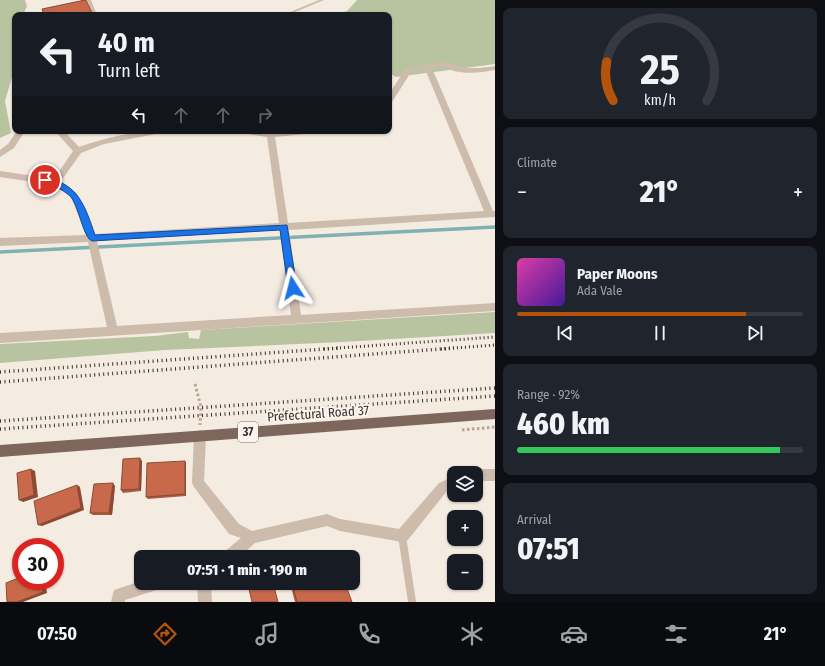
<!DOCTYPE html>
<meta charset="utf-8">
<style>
body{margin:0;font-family:"Fira Sans Condensed",sans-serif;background:#20242c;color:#f1f3f6;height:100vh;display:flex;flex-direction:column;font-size:15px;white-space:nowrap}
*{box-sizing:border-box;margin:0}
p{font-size:13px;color:#9ea1a6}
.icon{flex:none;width:22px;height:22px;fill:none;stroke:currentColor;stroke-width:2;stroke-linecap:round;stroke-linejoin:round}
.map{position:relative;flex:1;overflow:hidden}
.details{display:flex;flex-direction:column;gap:8px;padding:8px;background:#0d0f14;width:330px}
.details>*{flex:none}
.hud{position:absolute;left:12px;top:12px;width:380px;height:122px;border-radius:8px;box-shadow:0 1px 3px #0004;background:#171b24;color:#f1f3f6;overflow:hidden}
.tools{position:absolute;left:447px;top:466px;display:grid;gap:8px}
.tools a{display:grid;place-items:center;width:36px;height:36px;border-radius:8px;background:#171b24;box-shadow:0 1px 3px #0004;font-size:20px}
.speed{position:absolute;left:12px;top:538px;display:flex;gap:8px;font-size:20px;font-weight:700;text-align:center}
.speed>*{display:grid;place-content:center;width:52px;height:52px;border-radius:50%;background:#171b24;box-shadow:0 1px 3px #0004;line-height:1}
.speed .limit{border:6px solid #d22;background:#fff;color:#111}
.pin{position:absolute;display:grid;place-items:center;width:34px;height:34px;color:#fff;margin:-17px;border:2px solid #fff;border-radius:50%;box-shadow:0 1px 4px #0007}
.me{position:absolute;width:44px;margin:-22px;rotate:351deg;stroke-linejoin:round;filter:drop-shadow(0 0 3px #0008)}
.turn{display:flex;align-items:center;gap:14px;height:84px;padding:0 20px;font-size:18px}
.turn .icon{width:52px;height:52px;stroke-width:2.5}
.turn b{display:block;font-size:28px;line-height:34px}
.lanes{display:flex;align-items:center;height:38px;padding:0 20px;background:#0003;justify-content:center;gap:20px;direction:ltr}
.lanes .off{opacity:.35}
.big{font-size:30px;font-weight:800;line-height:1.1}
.details .widget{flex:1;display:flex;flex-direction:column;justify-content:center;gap:6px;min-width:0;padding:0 14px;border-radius:8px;background:#20242c}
.details .dial{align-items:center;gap:0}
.dial svg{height:104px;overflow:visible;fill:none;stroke:#363941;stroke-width:7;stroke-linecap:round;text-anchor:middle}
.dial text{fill:#f1f3f6;stroke:none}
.song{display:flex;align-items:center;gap:12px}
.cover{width:48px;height:48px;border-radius:6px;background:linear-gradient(135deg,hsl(320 70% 55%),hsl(260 70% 35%))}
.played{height:4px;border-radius:2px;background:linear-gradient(90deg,#b45309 80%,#363941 80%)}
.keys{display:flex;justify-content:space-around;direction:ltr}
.heat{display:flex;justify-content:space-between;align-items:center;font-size:22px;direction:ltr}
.charge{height:6px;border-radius:3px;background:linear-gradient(90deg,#34c759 92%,#363941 0)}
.trip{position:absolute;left:134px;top:550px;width:226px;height:40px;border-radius:8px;background:#171b24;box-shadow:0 1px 3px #0004;font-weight:800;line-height:40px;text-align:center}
.tabs{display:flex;height:64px;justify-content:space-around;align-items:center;background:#090b0e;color:#9ea1a6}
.tabs .icon{width:28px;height:28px}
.tabs .active{color:#b45309}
.tabs b{font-size:18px;color:#f1f3f6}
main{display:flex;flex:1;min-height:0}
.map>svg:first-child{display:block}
</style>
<main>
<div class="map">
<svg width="495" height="602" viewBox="0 0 495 602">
<rect width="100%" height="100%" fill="#f4ebe1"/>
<path fill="#b8c4a0" d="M0,0H25L27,6L23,15H15V67L5,101L11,133L0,138Z
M357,0H495V64L396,77L389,73V15H337L347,11Z
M495,312V333L342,342L165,350L0,363V344L155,336L188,332L189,338L199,339L201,330Z"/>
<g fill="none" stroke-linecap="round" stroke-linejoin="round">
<path stroke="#7fb0b2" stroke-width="3.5" d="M0,252L495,227"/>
<path stroke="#b9a596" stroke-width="3" stroke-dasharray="2.5 2.5" stroke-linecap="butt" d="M195,384L201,407L200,425
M462,430L495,427"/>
<path fill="#cdbbac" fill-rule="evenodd" d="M87,0H91L97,15H93Z
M319,0H324L288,15H283Z
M402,532L405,533L406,536L416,602H408L398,536L399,533Z"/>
<path fill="#cdbbac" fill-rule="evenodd" d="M443,62C466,68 471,70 495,66V70C483,72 472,74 460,72C447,70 446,66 432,68L493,211H495V217L289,230L301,315L495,303V311L0,343V333L107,327L88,242L0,246V238L86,235L71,197L54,185L0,177V171L54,179L73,151L55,131H64L79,147C105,138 132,131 160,131L156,134L104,144L81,153L61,181L77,193L86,211L95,234L279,223L267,137L248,134L244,131L271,132L309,131L305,134L275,137L288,223L484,211L425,69L411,72L392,102H389V94L406,68ZM280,230L291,315L117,326L97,241Z
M17,131H25L14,148L0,157V150L8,144Z
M200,430L204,432L206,436L204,481L239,524L252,531L327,514L340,519L399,529L439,483L454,476V488L447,491L407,541L402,542L340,531L327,526L255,543L239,557H222L224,552L241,538L229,534L194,487L192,483L194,436L196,432Z
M476,469H495V481H476V473H471L472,471Z
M141,581V583H165L163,588L125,600V602H111L114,590Z
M197,583H211L212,602H198Z"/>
<path fill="#7d675c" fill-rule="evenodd" d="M495,409V419L0,457V445Z"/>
<path stroke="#3b302b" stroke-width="3" stroke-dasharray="1 3" stroke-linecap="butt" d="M324,349L495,337
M441,349L495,345"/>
<path stroke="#3b302b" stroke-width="3.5" stroke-dasharray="1 3.5" stroke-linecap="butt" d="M0,372L339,348
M0,382L454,348
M0,421L495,388
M0,429L495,396"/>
</g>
<path fill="#ac5a40" d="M142,461L141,491L123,493L121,490Z
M185,461L186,464V496L148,499L146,497Z
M115,486L112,515H93L90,513Z
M290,583H312L313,587L352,602H295Z"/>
<path fill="#8c4a34" d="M140,458L142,461L141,491L139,489Z
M185,461L186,464V496L185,494Z
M31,469L35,471L38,497L23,502L19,500Z
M113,483L115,486L112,515L109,513Z
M77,485L80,487L84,510L42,526L38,525Z
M42,581H45L47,593L23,602H17Z"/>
<path fill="#c8694b" stroke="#8c4a34" d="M85,0H86L93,15H44L42,9Z
M140,458L139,489L121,490L123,459Z
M185,461V494L146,497L147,463Z
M31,469L34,495L19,500L17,473Z
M113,483L109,513H90L94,484Z
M77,485L81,508L38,525L34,501Z
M21,577V581H42L43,592L17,602H7L6,583Z
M268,583H273L278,602H252L249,589Z
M292,583H312L313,587L324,583H345L352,602H297Z"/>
<path fill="#1a73e8" stroke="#114b97" d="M45,178C78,183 85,206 95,235L287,225L297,288L293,292L288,288L280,230L92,241C83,238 79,205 70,196C61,188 53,186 42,182V179Z"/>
<g text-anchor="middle" stroke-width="4" stroke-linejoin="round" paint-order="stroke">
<rect fill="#fbf5ee" stroke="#756b66" stroke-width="1" x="238" y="422" width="20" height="20" rx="3"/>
<g font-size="12" font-weight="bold" fill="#3b302b">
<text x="248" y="436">37</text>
</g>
<g font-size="13" fill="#3b302b" stroke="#fbf5ee">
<text transform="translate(318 413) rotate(-4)" y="5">Prefectural Road 37</text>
</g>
</g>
</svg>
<div class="tools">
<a><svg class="icon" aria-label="layers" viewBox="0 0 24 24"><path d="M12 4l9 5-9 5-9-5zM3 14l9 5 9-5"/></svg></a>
<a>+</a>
<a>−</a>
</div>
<div class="speed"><div class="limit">30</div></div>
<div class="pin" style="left:45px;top:180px;background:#d93025"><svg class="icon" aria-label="arrive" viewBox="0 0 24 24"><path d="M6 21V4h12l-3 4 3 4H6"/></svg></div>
<svg class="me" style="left:293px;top:288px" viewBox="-20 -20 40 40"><path d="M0-17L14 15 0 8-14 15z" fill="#1a73e8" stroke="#fff" stroke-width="4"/></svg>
<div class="trip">07:51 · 1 min · 190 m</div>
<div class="hud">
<div class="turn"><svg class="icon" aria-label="left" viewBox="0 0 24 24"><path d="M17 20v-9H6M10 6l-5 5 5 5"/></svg><div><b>40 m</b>Turn left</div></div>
<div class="lanes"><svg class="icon" aria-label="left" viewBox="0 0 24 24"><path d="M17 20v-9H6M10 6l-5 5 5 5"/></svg><svg class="icon off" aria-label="ahead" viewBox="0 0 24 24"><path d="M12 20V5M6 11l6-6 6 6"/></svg><svg class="icon off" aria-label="ahead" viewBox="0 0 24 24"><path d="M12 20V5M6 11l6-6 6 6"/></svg><svg class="icon off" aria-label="right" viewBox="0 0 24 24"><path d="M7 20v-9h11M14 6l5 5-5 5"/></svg></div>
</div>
</div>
<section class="details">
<div class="widget dial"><svg viewBox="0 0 100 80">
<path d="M14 69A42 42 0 1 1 86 69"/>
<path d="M14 69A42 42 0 0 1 9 39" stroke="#b45309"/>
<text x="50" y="56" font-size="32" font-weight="700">25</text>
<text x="50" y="72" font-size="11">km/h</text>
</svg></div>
<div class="widget"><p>Climate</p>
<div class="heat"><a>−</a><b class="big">21°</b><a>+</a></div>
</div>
<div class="widget">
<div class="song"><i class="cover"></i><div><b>Paper Moons</b><p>Ada Vale</p></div></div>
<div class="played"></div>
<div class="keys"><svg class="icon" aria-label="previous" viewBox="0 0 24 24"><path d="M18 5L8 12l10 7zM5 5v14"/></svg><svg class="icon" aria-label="pause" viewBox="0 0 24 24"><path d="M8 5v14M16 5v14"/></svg><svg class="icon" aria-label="next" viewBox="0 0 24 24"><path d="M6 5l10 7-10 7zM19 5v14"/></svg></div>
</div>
<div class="widget"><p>Range · 92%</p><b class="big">460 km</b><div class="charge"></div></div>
<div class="widget"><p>Arrival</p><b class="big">07:51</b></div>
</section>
</main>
<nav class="tabs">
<b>07:50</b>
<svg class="icon active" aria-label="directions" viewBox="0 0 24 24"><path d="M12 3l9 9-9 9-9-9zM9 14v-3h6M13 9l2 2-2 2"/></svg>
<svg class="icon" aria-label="music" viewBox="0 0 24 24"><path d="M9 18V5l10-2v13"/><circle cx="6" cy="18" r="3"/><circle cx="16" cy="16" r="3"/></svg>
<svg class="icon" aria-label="phone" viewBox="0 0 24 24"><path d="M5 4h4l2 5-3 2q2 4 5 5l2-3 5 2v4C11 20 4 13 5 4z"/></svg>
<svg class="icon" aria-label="climate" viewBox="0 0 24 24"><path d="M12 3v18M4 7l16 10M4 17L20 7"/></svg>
<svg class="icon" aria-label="car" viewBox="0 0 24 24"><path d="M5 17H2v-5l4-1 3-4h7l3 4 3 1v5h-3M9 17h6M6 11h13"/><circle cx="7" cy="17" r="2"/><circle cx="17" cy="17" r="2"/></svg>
<svg class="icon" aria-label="filters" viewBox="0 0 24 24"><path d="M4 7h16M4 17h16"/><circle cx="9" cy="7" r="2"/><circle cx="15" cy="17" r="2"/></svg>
<b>21°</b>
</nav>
